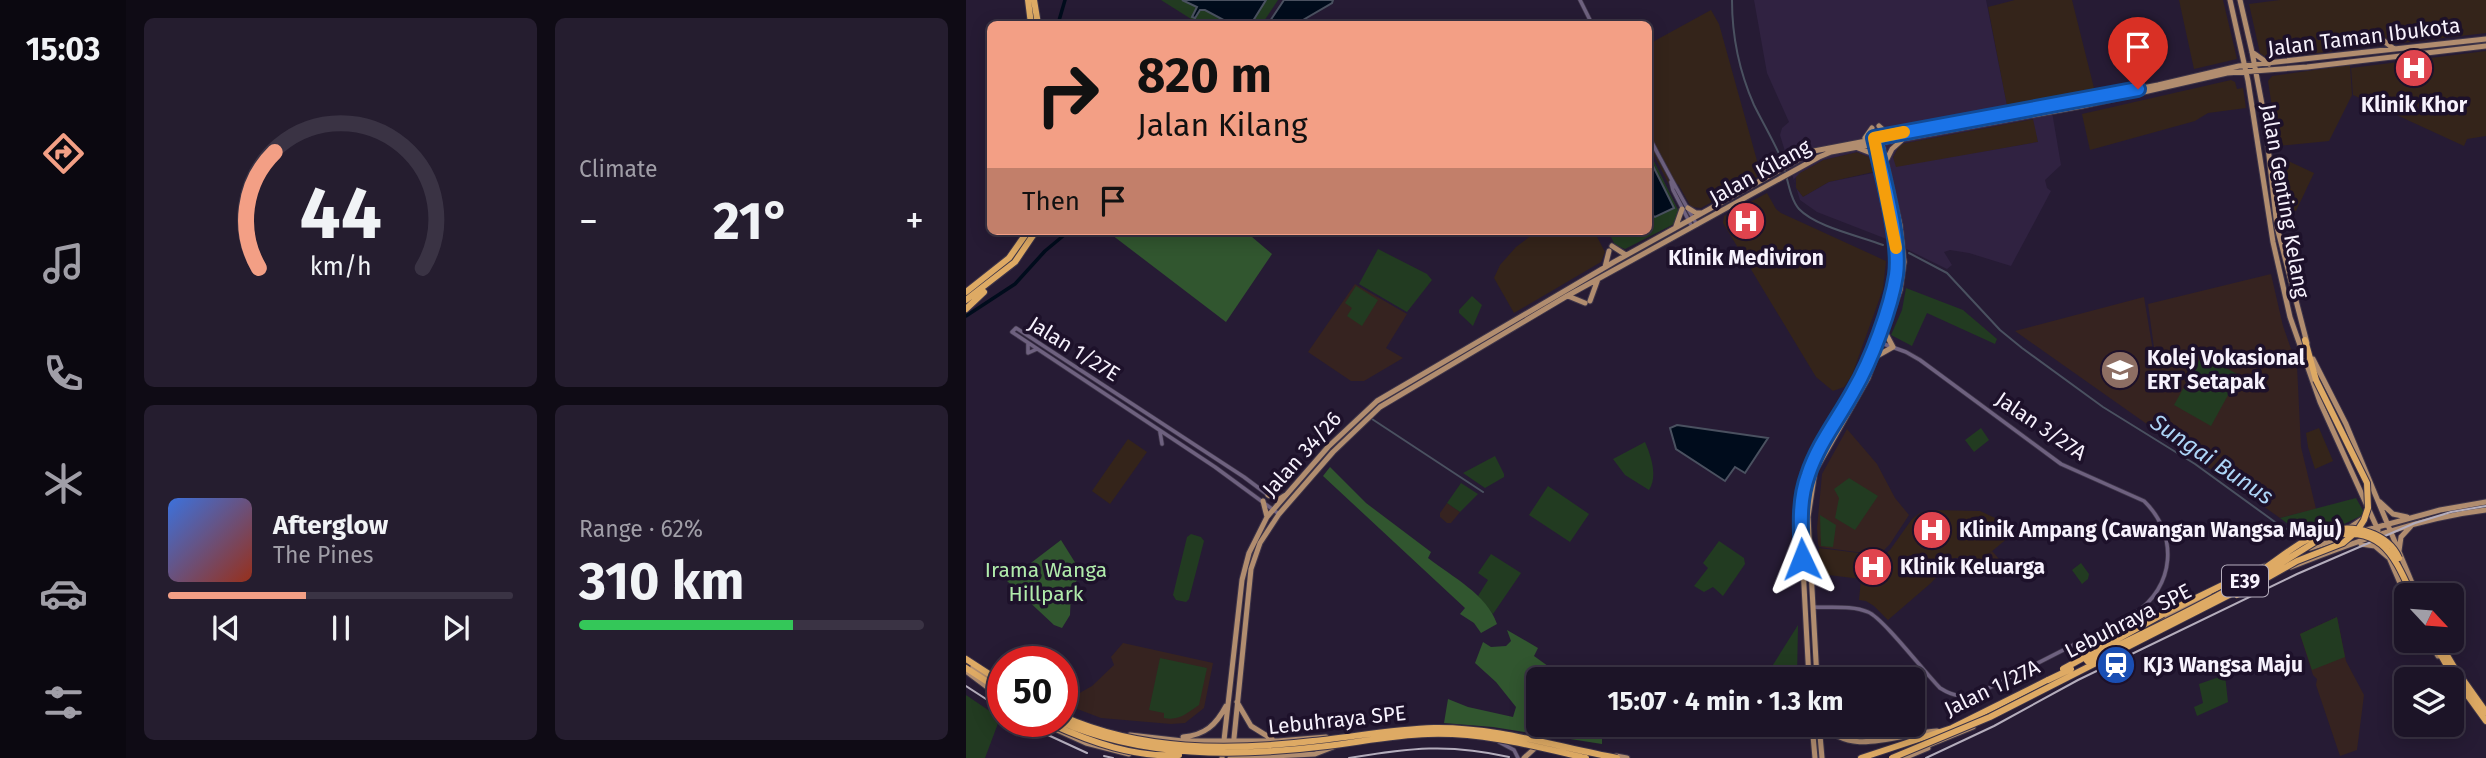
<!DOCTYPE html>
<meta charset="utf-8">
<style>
body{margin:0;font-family:"Fira Sans",sans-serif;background:#251d2f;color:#f1f3f6;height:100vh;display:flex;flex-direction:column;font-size:26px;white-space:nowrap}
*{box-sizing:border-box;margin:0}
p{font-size:23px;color:#a09ea7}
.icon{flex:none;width:38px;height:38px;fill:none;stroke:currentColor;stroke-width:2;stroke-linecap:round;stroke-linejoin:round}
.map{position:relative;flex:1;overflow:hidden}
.sheet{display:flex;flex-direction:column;gap:18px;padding:18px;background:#0f0b15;width:840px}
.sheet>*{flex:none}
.hud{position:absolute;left:21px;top:21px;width:665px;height:214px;border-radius:10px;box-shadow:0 4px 18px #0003,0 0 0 2px #3a3344;background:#f39f85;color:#111;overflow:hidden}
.needle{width:46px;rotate:116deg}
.buttons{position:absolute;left:1428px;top:583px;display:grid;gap:14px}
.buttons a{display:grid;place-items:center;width:70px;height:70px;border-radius:10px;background:#1c1427;box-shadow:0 4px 18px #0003,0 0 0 2px #3a3344;font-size:35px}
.speed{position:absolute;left:21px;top:646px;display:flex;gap:14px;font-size:35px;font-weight:700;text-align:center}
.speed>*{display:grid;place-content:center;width:91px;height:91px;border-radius:50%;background:#1c1427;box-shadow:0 4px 18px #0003,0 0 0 2px #3a3344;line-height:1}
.speed .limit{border:10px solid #d22;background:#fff;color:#111}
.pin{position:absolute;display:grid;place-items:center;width:60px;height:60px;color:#fff;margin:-72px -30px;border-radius:50% 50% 50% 0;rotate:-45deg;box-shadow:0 0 7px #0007}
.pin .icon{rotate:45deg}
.me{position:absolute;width:77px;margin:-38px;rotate:358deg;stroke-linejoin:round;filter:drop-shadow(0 0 5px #0008)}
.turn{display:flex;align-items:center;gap:24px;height:147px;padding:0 35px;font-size:32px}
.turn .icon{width:91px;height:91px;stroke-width:2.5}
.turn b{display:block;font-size:49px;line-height:60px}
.then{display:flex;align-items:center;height:66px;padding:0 35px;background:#0003;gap:14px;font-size:26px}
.big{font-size:52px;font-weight:700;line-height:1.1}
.sheet .tile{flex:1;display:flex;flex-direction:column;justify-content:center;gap:10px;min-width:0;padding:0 24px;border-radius:10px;background:#251d2f}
.sheet .dial{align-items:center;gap:0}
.dial svg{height:182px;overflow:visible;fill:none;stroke:#3a3344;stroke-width:7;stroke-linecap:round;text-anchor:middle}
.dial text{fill:#f1f3f6;stroke:none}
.song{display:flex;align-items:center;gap:21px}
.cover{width:84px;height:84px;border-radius:10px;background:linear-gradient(135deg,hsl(220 70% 55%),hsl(10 70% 35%))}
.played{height:7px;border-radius:4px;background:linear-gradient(90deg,#f39f85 40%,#3a3344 40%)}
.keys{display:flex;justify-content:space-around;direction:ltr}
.heat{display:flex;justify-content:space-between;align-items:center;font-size:38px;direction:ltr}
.charge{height:10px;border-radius:5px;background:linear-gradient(90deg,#34c759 62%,#3a3344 0)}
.sheet .tiles{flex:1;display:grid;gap:18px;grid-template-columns:repeat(2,1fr)}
.trip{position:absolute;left:560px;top:667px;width:399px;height:70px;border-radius:10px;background:#1c1427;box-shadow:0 4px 18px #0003,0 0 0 2px #3a3344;font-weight:700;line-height:70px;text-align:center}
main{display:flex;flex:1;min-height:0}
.menu{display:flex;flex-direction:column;width:126px;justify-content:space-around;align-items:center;background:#0b0810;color:#a09ea7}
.menu .icon{width:49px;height:49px}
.menu .active{color:#f39f85}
.menu b{font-size:32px;color:#f1f3f6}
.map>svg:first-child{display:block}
</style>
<main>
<nav class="menu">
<b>15:03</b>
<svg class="icon active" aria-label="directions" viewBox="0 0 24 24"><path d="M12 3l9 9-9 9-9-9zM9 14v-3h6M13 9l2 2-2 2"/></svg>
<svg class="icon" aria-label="music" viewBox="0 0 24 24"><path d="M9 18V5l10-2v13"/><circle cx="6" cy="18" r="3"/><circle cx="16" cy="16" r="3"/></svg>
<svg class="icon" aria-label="phone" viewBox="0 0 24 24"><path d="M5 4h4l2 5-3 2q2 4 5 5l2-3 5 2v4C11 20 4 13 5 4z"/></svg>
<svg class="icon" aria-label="climate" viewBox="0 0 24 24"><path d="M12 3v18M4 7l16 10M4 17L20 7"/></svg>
<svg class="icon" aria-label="car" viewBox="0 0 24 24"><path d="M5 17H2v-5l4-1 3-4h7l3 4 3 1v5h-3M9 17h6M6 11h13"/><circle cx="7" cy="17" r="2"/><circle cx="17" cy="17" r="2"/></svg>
<svg class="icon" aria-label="filters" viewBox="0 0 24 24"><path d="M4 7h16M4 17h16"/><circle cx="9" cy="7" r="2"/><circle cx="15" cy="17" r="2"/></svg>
</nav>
<section class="sheet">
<div class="tiles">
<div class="tile dial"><svg viewBox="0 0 100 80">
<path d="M14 69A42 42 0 1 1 86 69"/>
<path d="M14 69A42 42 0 0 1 21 18" stroke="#f39f85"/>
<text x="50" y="56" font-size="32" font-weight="700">44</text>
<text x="50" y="72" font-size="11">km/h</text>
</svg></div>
<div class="tile"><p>Climate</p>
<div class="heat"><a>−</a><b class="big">21°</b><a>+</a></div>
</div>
<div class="tile">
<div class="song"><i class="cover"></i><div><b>Afterglow</b><p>The Pines</p></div></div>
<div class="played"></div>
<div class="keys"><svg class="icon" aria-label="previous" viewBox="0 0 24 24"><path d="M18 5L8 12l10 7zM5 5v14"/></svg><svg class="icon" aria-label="pause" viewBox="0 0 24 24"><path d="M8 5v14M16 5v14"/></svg><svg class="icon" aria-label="next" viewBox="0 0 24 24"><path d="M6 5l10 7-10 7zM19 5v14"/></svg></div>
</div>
<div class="tile"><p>Range · 62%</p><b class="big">310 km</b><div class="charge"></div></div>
</div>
</section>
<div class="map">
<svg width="1520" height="758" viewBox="0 0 1520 758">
<rect width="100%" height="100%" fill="#261b34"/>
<path fill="#34241a" d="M1049,0H1106L1129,92L1041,107L1022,7Z
M1213,0H1257L1271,59L1228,69Z
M1314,0H1520V33L1302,59L1294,53L1283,4Z
M745,10L753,24L795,175L735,208L725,207L712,184L705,189L683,145V44Z
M1520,51V136L1501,139L1498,146L1387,95L1385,68Z
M1384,65L1386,95L1363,141L1312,146L1302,81L1306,76Z
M1265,80L1269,82L1271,89L1277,88L1280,108L1242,113L1229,121L1124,150L1116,114Z
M1068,119L1072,142L929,168L927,157L934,144Z
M891,152L903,157L907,172L863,182L837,197L830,188V175L857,160Z
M1310,158H1316L1348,173L1330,211H1317L1313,202Z
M801,193L810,209L815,213L920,261L917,289L886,375L878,387L867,391L850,377L757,223L758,216Z
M571,231H628L639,252L635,262L548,313L528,278L534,265L550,247Z
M1353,428L1367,461L1349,469L1342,447L1340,433Z
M162,439L181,452L144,504L126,491Z
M966,510L1014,511L1042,524L1049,532L1013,562L1005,558H988L965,583L922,620L908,606L900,601L893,600L895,579L854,574L853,548L917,556L924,550L946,519L954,513Z"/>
<path fill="#302241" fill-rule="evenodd" d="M788,0H1020L1041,106L1084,100L1095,165L1079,180L1081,188L1085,191L1045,266L1003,253L984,250L978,252L986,265L981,269L918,238L851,212L834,200L814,135L816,128L823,122L801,73ZM1067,119L1072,142L930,167L927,157L934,144ZM891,152L903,157L907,173L863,182L837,197L830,188L828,179L834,173L857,160Z"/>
<path fill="#362320" d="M1305,274L1317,326L1331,366L1335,447L1350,509L1314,518L1049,331L1178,297L1189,363L1203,369L1190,362L1182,304Z
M389,284L441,314L420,348L437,358L398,381H385L342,352Z
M881,429L911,464L929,498L943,515L924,544L913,555L853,547L852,544L851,528L856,474Z
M481,503L494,512L485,523H481L474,517V513Z
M1026,551L1040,567L1028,569L1021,567L1016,560Z
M1371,617L1380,661L1398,695L1391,750L1374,756L1350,685L1351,679L1347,675L1334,634Z
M157,643L247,663L238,708L219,723L205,724L135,718L106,707L110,695L126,686L148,665L145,657Z"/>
<path fill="#223b21" d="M195,0H312L296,24H233Z
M683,151L714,214L710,223L659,249L649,245L642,231H682Z
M412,249L461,274L466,280L441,312L393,284Z
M390,286L412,300L396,326L381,316L386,308L379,303Z
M940,288L997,310L1031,339L1029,344L961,313L946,346L925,335L936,310Z
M506,296L516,305L507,326L493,313V310Z
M1236,355L1273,375L1245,426L1208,405Z
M1015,428L1023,440L1008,452L999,440Z
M679,442C685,456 692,476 683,490L659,475L647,459Z
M529,456L538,474V477L519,488L497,473Z
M883,478L912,496L889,530L869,518L873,498L868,489Z
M495,483L512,494L494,512L481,503Z
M582,486L623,514L604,542L563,515Z
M1390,498L1399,514L1376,525L1339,537L1314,518Z
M854,515L870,525L867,547L855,546Z
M225,534L235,537L238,541L223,599L220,602L210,600L207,595L221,537Z
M753,541L778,558L779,564L757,596L747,587L738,592L728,586L742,568L737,563Z
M525,554L555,573L527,614L512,596L522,580L512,573Z
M1115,563L1123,574L1122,579L1116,584L1106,570Z
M1371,617L1379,657L1346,670L1334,634Z
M832,625L831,679H823L805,668Z
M194,658L241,668L233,705C221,713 213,721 198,718V713L183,710Z
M1259,675L1262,702L1231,716L1228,707L1237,703L1233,684Z
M0,695L34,718L19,758H0Z"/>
<path fill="#31562f" d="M146,231H279L306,254L260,322L146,235Z
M364,467L400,503L465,552L462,558C486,577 521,594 531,624L515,633L508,623L494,614L499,608L357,476Z
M95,540L115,572L105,592L104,615L96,628L88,625L41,581Z
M541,630L572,648L568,656L600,679H572V724L636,725V744L527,727L478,723L482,699L502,707L547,717L550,707L530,682L509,663L517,642L525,647L540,646L545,641Z"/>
<path fill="#000c1c" stroke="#4a5160" stroke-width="2" d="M216,0H300L285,24H265L239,10H234L229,18L226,17L231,7Z
M318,0H367L366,3L330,24H302Z
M683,158L708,208L689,217L683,214Z
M711,425L802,438L779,473L769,467L759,481L710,449L704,428Z"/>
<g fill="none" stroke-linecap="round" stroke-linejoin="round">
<path stroke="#4a5160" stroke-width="2" d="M766,0C766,37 773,71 788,105C797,123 807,140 815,158C821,173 823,198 833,209C850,227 894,236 917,245
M943,253L981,273L1034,330L1056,348L1137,407L1229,464L1309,522L1334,537
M406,419L517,492"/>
<path stroke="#000c1c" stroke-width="3.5" d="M92,24L99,0
M0,316L49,284L79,251L103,231"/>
<g stroke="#3d3448" stroke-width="5">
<path id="minor" d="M614,0L626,24
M682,135C698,166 714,195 731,225
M705,182L707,190L726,227
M62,344V353L71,349
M194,432L196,444
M302,495L278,477L50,328L46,332L249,467L313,514
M847,607C864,608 886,605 902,612C917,618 959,673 974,688C988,697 1001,699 1017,691L1168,614C1209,587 1213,535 1178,501L1095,464L954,360L940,352L915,343
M533,742L548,750L552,758"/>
</g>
<g stroke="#3d3448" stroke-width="7">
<path id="major" d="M1264,0L1282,81L1307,242L1324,317L1354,402L1412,530
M1274,0L1286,52L1299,120L1311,227L1341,343
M1418,41L1428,49
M1286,52L1303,64
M913,126L923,135
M899,138L906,128
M892,148L905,153L912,162
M921,159L926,149L936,140
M722,208L730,213H736
M710,226L716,209
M646,246L660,255
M639,267L643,251
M602,296L619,303
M624,301L632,279
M911,356L927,347L919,332
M1347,359L1380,424L1451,595
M302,495L312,500L318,496
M297,501L301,517
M1414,502L1427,514L1441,517
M1380,530L1398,518
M1397,531L1474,510L1520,502
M1395,544L1409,546L1422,557
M1344,548L1381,536
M1433,551L1435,537L1445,526
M1422,555L1440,597
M1325,567C1388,542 1453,518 1520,510
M1263,582L1299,566
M1196,620L1243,595
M1142,628L1146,637L1153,640
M1138,630L1143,642L1141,647
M1463,640L1472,656
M7,667L37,687
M0,671L37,699
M843,679L834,511C836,499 838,486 842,474C853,444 873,417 889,390C906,359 933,292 931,257C929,219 917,179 909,141
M851,679L842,517L849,471L902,378L934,290L938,262L934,225L915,140
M271,702L285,726L306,739
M71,721L120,743L163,754
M846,724L849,758
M853,724L856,758
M859,724C881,758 935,733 971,731
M164,735L217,741H312L360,737
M217,737C239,735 250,725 260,706
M156,747L191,751
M958,747L1007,727
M650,756L661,758
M256,758L276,580L283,553L301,517L362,447L411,401L648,262L848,151L1192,85L1273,66L1520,39
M264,758L349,754L367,747
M266,758L285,569L294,543L313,514L367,452L414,407L601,296L853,157L865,152L1116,106L1261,73L1341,67L1520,46
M558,758L568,749
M938,758L962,748"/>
</g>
<g stroke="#3d3448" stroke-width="8">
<path id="highway" d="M62,0L65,24
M68,0L72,24
M0,292L43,258L62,231
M0,300L49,262L70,231
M0,309L18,292
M1339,340L1350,380
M1197,614L1267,580
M1466,640L1484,671L1520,721
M1472,640L1488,667L1520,712
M0,659L37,683
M0,668L37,692
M79,721L85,724
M895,758L986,728L1082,680"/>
</g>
<use href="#minor" stroke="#6e617f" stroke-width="3.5"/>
<use href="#major" stroke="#b18d6f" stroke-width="5"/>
<use href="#highway" stroke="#deaa64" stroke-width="6"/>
<path stroke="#b4adbc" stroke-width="2" d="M0,686L37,710
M56,723L121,753
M138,756L147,758
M383,758C443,748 483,743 543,757
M960,758L1028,726L1112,680L1331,574L1449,523L1485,512L1520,506"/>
<g stroke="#3d3448" stroke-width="8" stroke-linecap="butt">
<path id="highway-bridge" d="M1271,595L1331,561L1377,543L1391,531L1398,520L1402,508L1401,483L1350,380
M1121,661C1176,633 1232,608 1285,577C1311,562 1334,538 1363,531C1389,524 1422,533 1433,558
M1097,669L1197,614
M1082,680L1105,669
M96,716C174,751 263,751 347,741C387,737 428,729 468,728C531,727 591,747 651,758
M93,721C176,758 272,757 361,746C394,742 428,735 462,734C516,732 568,746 620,758
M85,724C125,742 169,758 213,755
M926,758L1024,717L1269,592L1357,537C1413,524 1426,550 1446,595"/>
</g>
<use href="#highway-bridge" stroke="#deaa64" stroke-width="6"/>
</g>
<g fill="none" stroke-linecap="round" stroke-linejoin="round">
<g stroke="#114b97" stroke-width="18">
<path id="route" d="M836,559C835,531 832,502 842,475C852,444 873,418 888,390C905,361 925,308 930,275C935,241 916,173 908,138L1172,89"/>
</g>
<use href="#route" stroke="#1a73e8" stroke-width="12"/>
<path stroke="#f59e0b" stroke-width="12" d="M930,248L908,138L938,132"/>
</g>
<defs>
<g id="hospital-disc" transform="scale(2.0125)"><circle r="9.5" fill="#e0444e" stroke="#1d112a"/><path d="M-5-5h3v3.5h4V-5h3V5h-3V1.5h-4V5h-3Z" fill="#fff"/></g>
<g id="university-disc" transform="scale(2.0125)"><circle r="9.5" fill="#8d6e63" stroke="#1d112a"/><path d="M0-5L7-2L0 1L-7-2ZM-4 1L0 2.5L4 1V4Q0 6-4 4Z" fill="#fff"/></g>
<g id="station-disc" transform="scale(2.0125)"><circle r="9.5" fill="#1a4fb4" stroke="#1d112a"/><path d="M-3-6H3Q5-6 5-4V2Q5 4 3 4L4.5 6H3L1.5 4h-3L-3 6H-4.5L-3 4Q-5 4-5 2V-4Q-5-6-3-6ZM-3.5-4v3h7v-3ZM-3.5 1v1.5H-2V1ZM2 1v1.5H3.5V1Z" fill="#fff"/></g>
</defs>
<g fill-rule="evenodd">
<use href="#hospital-disc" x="1448" y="68"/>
<use href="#hospital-disc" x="780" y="221"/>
<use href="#university-disc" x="1154" y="370"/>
<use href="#hospital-disc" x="966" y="530"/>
<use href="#hospital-disc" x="907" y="567"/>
<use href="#station-disc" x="1150" y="665"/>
</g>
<g text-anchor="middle" stroke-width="7" stroke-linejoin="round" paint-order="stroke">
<rect fill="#1d112a" stroke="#b6aebe" stroke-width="2" x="1256" y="565.5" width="46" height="31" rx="5"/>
<g font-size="19" font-weight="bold" fill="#f7f2fd">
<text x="1279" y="588">E39</text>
</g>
<g font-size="21" fill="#f7f2fd" stroke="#1d112a">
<text transform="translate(1398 37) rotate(-7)" y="7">Jalan Taman Ibukota</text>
<text transform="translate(794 172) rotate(-29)" y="7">Jalan Kilang</text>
<text transform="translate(1319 201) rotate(80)" y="7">Jalan Genting Kelang</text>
<text transform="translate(108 349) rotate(32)" y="7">Jalan 1/27E</text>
<text transform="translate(1075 426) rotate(34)" y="7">Jalan 3/27A</text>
<text transform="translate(336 454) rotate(-48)" y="7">Jalan 34/26</text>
<text transform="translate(1162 621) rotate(-27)" y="7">Lebuhraya SPE</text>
<text transform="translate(1026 688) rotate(-26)" y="7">Jalan 1/27A</text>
<text transform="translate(371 720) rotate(-6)" y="7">Lebuhraya SPE</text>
</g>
<g font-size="21" font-weight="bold" fill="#f7f2fd" stroke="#1d112a" text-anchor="start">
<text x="1448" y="112" text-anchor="middle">Klinik Khor</text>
<text x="780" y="265" text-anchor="middle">Klinik Mediviron</text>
<text x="1181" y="365">Kolej Vokasional<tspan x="1181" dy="24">ERT Setapak</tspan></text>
<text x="993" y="537">Klinik Ampang (Cawangan Wangsa Maju)</text>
<text x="934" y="574">Klinik Keluarga</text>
<text x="1177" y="672">KJ3 Wangsa Maju</text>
</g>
<g font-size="21" fill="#b0ebab" stroke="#1d112a">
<text x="80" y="577">Irama Wanga<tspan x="80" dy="24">Hillpark</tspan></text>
</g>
<g font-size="23" font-style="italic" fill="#add5f7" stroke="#1d112a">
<text transform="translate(1246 459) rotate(34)" y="8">Sungai Bunus</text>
</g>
</g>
</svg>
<div class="buttons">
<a><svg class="needle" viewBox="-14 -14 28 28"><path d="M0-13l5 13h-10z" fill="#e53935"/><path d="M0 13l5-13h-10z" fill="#a09ea7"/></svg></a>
<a><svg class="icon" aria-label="layers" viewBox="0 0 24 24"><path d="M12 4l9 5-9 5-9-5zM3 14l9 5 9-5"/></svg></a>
</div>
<div class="speed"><div class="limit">50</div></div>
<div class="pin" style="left:1172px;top:89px;background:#d93025"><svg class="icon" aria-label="arrive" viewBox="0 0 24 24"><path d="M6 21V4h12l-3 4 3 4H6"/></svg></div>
<svg class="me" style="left:836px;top:559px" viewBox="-20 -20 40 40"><path d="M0-17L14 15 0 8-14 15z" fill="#1a73e8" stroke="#fff" stroke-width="4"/></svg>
<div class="trip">15:07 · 4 min · 1.3 km</div>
<div class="hud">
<div class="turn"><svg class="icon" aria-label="right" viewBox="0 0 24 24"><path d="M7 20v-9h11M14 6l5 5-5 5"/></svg><div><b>820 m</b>Jalan Kilang</div></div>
<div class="then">Then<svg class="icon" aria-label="arrive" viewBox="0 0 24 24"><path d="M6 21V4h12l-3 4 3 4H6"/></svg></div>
</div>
</div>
</main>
